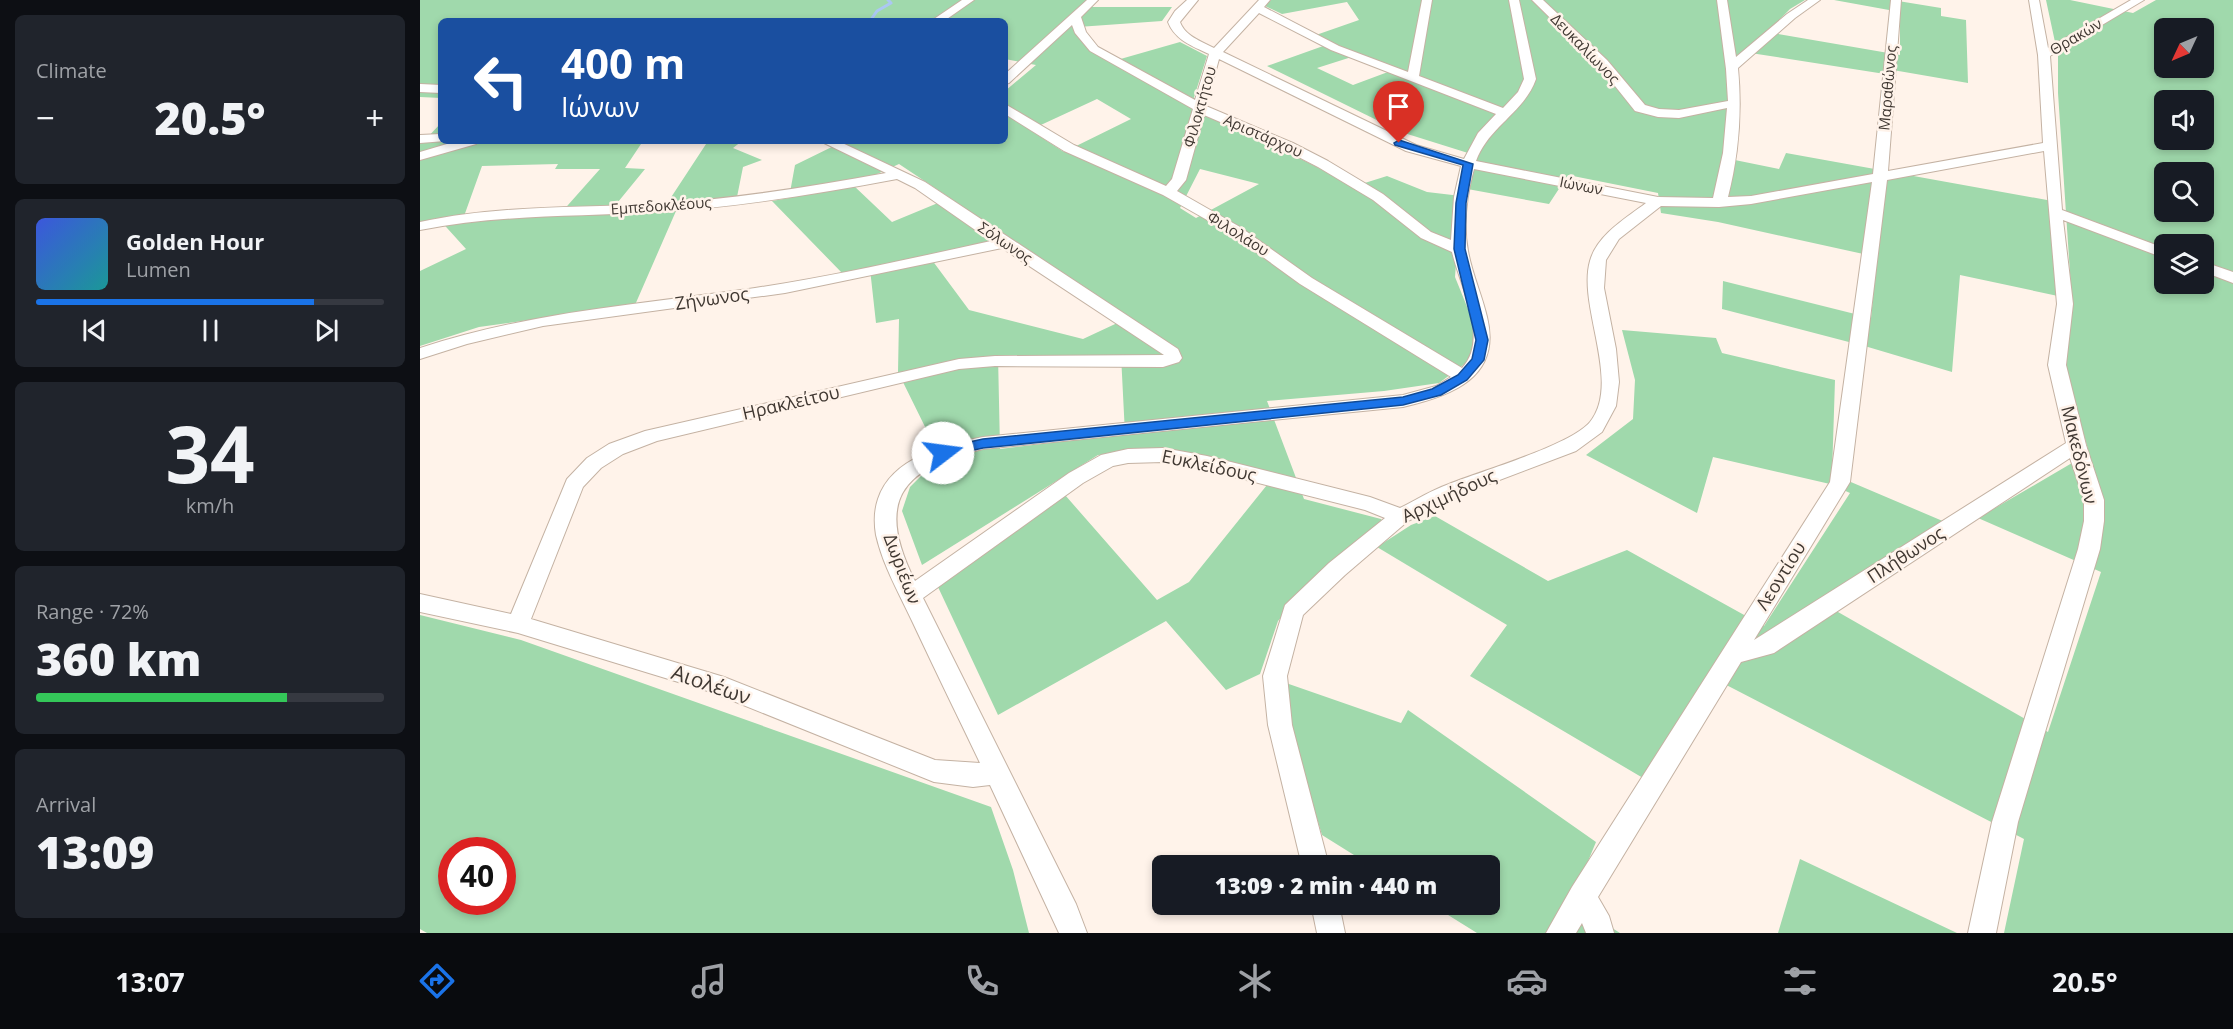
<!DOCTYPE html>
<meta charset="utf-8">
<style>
body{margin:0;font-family:"Open Sans",sans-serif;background:#20242c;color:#f1f3f6;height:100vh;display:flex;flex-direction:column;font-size:22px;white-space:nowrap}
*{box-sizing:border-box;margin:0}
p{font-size:20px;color:#9ea1a6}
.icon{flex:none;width:33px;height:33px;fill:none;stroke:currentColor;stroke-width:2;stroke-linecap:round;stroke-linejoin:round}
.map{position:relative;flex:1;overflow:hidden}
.details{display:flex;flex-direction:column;gap:15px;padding:15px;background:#0d0f14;width:420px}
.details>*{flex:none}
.top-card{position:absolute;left:18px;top:18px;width:570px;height:126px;border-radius:9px;box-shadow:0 3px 9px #0003;background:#1a4fa0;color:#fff;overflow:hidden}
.needle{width:39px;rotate:226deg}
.tools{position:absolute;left:1734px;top:18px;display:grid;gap:12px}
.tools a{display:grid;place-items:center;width:60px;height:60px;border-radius:9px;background:#171b24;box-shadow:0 3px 9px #0003;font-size:30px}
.speed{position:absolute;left:18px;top:837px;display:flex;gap:12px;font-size:30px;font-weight:700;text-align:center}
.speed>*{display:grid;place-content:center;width:78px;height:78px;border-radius:50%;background:#171b24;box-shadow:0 3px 9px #0003;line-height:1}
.speed .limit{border:9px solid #d22;background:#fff;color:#111}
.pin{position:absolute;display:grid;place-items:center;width:51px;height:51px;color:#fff;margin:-62px -26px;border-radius:50% 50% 50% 0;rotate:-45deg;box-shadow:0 0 6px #0007}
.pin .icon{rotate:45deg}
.me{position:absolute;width:66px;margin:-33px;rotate:75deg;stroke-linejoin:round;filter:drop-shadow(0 0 4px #0008)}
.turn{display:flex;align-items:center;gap:21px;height:126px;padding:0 24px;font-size:27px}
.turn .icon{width:78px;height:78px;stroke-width:2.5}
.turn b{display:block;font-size:42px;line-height:51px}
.big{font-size:45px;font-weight:800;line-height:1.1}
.details .widget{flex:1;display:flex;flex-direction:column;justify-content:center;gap:9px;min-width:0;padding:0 21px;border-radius:9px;background:#20242c}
.details .dial{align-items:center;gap:0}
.dial b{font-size:78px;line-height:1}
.song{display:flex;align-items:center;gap:18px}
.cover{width:72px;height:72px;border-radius:9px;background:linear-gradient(135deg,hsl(230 70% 55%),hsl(180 70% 35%))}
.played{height:6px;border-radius:3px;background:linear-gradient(90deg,#1a73e8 80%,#363941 80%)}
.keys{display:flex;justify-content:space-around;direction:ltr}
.heat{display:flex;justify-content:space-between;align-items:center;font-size:33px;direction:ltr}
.charge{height:9px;border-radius:4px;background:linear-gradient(90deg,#34c759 72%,#363941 0)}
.trip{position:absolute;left:732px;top:855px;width:348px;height:60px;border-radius:9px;background:#171b24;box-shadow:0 3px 9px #0003;font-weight:800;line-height:60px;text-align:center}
.menu{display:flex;height:96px;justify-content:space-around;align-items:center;background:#090b0e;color:#9ea1a6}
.menu .icon{width:42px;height:42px}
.menu .current{color:#1a73e8}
.menu b{font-size:27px;color:#f1f3f6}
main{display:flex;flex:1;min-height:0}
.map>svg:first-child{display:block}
</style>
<main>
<section class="details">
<div class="widget"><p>Climate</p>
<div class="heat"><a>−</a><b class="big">20.5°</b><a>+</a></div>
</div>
<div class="widget">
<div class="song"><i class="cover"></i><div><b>Golden Hour</b><p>Lumen</p></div></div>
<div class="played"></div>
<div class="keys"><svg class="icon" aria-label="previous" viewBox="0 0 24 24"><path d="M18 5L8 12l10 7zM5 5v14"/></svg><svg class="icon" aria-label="pause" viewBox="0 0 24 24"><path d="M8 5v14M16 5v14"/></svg><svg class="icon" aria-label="next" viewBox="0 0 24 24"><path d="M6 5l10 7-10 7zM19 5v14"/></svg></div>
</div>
<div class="widget dial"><b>34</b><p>km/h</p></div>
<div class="widget"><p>Range · 72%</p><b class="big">360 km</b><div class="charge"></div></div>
<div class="widget"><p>Arrival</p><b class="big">13:09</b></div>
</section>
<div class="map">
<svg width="1813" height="933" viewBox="0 0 1813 933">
<rect width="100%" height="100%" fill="#fff3ea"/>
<path fill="#a0d9ac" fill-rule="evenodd" d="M0,0H669L662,7H752L742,21L658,27C664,46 672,53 690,62L760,42L787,56L771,107C824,136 881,155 932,187L967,176L1007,192L1041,196L1035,277L1056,329L1050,360L1019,383L964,391L847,401L884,499L961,519L964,524L886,588L858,621L840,674L806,690L746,621L578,715L518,587L645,495L737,600L769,582L855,475L739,450L678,455L502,565L482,511L490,487L506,471L529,455L513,443L478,372L479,319L456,323L450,269L423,274L352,201L369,198L375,165L424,141H585V91L616,65L585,59V21H21V98L0,97ZM677,99L711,119L644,152L610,130ZM479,164L530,198L472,222L433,185ZM780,169L839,184L776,218L760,208ZM585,237L708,318L663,339L549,310L509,256ZM578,355H701L705,434L580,449Z
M851,0H1385L1370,9L1347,32L1480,55V12L1414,0H1472L1521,8V16L1546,20L1548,83L1467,69L1465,74L1324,52L1306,62L1311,107L1305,158L1359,169L1366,153L1638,202L1651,288L1638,93V56L1626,0H1650L1713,13L1736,0H1813V933H1584L1604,839L1287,675L1223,778L1050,676L1087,625L957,547L991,525L1015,516L1128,581L1207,550L1344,626L1430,493L1410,484L1293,457L1277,513L1166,455L1213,419L1215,380L1202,330L1296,338L1302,353L1415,380L1412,474L1525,522L1404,604L1628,732L1681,572L1558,518L1669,453L1646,371L1652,299L1540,275L1532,372L1448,347L1302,309L1303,281L1451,318L1457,257L1298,222L1241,213L1238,193L1148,175L1129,204L1042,188L1048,153L981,132L847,66L906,45L896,35L939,20L927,2L862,14L845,6ZM1744,28H1784V68H1744ZM941,54L976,69L933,85L897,68ZM1744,100H1784V140H1744ZM1744,172H1784V212H1744ZM1744,244H1784V284H1744Z
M21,123V141H223L205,168L225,169L189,213L256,211L215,305L59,327L0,346V271L46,249L18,218L0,222V140H5ZM138,164L135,169H180L140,214L43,219L62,166Z
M288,141H322L313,148L342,160L323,167L317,197L248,202Z
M0,615L101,640L571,807L593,870L609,933H7L0,929ZM32,850H82V902H32Z
M866,683L981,723L988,710L1176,842L1151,902L1200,933H1057L1012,905L1070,904V866L950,865L902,835L876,749Z
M1380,859L1537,933H1358Z"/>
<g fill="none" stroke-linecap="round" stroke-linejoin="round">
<path stroke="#abc7f3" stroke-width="3" d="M450,21L457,11L471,3L468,0"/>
<g stroke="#c4b2a3" stroke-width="2">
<path id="minor" d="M542,0H554L524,21H511Z
M667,0H678L661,17L666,32L678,47L775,100L789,54C772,46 755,40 748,22L755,11L767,0H778L760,22C765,36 781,41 794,48L839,0H850L844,7L919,46L988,72L1002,0H1012L999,76L1083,108L1098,92L1104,79L1089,0H1099L1116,79C1104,113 1069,126 1056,161L1238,197L1293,198L1303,153L1307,108L1259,118L1238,117L1215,111L1179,66L1112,0H1123L1187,60L1225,105L1239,109L1259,110L1308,101L1306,69L1297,0H1307L1316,57L1367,14L1388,0H1400L1375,18L1318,68C1322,111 1319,154 1308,197L1331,196L1453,174L1471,0H1481L1468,171L1623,143L1618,55L1609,0H1619L1628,48L1711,0H1724L1630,56L1642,210L1744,248V258L1643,220L1653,304L1646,365L1666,445L1684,500V521L1680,549L1598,822L1576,933H1548L1572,822L1658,549L1664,521V500L1650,458L1354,653L1321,662L1178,897L1189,916L1194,933H1166L1162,923L1156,933H1126L1152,887L1410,482L1452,182L1331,204L1299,207L1241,206L1199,239L1186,260L1184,288L1196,349L1199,382L1196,406L1182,432L1156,451L1040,495L988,521L925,575L883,615L867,676L872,725L909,866H882L848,725L843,676L865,605L909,563L965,518L945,510L787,470L743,462L708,463L693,466L663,483L503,598L656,904L667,933H639L570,785L553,787L514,782L291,692L98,633L0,612V594L91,614L147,479L167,458L189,444L225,431L539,359L575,356L744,355L582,248L365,293L123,326L47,344L0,359V348C109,312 222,304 335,288C415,276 493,258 571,241L495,188L477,179C398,194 318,207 237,212C157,217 79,214 0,230V222C78,205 157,208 236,204C313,199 390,187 466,173L400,141H418L505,182L758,349L762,358L759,362L743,367L575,366L539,369L237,441L203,454L181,468L163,487L111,619L304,677L515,760L560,763C538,717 515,670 493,623C480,595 463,566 456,535C454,523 454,511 458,499C472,457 525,445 563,437L983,395L1016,386L1031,377L880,284L810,233L743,195L644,151L585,114V104L654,145L746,186L752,179L773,109L670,51L655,33L652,25L589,83L585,84V74ZM839,13L911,50L1076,114L1058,133L1044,159L996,145L803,52ZM799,59L986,151L1041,166L1034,197L1031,240L1011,232L963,194L908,161L873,143L786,106ZM784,115L863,149L898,167L953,200L1001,238L1032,252C1040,286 1070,338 1042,368L892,278L820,227L757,191L766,180ZM1624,151L1637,304L1628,365L1646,443L1334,640L1430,482L1467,180ZM1054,169L1226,203C1206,218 1177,235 1170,261C1157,306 1202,382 1170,422C1151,445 1061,471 1029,484C1012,490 996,500 980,508L950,497L787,456L743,448L708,449L681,455L649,473L495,581C455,502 480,468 563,449L983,407C1031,396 1082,378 1067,317C1062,295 1052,274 1048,251C1043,225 1047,194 1054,169Z
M0,84L21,85V93L0,92Z
M21,134V141H25L0,143V135Z
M37,141H58L56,144L0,160V152Z
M1784,262L1813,272V283L1784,272Z
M891,904H919L925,933H897Z"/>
</g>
<use href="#minor" fill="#fff" fill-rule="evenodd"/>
</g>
<path fill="#1a73e8" stroke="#114b97" stroke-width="1.5" d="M979,140L1053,164L1046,203L1045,249L1068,340L1064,360L1047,380L1021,395L983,405L563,448L523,457L518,456L516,453L518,449L563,439L983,397L1012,389L1038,375L1052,359L1056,340L1034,249L1036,203L1043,165L975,145L974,143Z"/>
<g text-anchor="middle" stroke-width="5" stroke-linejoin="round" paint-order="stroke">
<g font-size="15" fill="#403832" stroke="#fff3ea">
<text transform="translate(1656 37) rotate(-30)" y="5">Θρακών</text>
<text transform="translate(1165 49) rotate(46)" y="5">Δευκαλίωνος</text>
<text transform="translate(1468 88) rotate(-85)" y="5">Μαραθώνος</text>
<text transform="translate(780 107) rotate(-74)" y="5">Φιλοκτήτου</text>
<text transform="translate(843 136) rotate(24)" y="5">Αριστάρχου</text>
<text transform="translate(1161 186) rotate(11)" y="5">Ιώνων</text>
<text transform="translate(241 206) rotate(-4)" y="5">Εμπεδοκλέους</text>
<text transform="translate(818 234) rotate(32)" y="5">Φιλολάου</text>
<text transform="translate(585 243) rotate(34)" y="5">Σόλωνος</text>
</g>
<g font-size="18" fill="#403832" stroke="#fff3ea">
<text transform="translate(292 299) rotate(-8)" y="6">Ζήνωνος</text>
<text transform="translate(371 403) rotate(-13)" y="6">Ηρακλείτου</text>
<text transform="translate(1659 455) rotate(76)" y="6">Μακεδόνων</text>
<text transform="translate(789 466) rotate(12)" y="6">Ευκλείδους</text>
<text transform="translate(1029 496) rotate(-25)" y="6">Αρχιμήδους</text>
<text transform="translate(1486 555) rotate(-33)" y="6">Πλήθωνος</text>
<text transform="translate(482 569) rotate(69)" y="6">Δωριέων</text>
<text transform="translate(1361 576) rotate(-58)" y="6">Λεοντίου</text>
</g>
<g font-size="21" fill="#403832" stroke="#fff3ea">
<text transform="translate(291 685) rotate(19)" y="7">Αιολέων</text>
</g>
</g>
</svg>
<div class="tools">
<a><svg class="needle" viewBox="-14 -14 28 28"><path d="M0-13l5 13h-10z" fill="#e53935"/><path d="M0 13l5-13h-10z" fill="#9ea1a6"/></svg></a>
<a><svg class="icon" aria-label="sound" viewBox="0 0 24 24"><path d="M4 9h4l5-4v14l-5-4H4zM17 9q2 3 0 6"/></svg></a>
<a><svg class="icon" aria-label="search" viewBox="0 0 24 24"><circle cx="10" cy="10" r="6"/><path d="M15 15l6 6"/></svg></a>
<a><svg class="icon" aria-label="layers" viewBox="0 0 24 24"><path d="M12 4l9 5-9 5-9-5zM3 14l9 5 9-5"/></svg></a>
</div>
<div class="speed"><div class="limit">40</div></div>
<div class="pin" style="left:979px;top:143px;background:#d93025"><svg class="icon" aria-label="arrive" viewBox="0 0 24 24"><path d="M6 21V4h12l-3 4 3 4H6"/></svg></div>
<svg class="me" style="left:523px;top:453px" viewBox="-20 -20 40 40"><circle r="19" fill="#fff"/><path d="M0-13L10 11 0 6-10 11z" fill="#1a73e8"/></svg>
<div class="trip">13:09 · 2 min · 440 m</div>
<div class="top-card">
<div class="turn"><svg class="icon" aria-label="left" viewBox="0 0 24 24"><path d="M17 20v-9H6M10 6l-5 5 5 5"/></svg><div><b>400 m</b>Ιώνων</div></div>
</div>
</div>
</main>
<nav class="menu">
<b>13:07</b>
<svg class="icon current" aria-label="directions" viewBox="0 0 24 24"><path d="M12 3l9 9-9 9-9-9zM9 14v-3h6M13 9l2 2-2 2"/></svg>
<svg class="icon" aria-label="music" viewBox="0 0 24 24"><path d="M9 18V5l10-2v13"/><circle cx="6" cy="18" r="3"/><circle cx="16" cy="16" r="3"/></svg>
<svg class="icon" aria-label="phone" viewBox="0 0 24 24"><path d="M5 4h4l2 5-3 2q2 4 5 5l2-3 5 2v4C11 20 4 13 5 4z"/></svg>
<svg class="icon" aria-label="climate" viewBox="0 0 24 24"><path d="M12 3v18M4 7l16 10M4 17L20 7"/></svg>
<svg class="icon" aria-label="car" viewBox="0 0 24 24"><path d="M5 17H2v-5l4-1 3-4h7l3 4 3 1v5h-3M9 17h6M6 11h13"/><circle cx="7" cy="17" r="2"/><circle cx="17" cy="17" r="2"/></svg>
<svg class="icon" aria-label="filters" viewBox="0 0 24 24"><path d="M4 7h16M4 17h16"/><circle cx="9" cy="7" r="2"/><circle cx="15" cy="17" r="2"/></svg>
<b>20.5°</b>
</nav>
